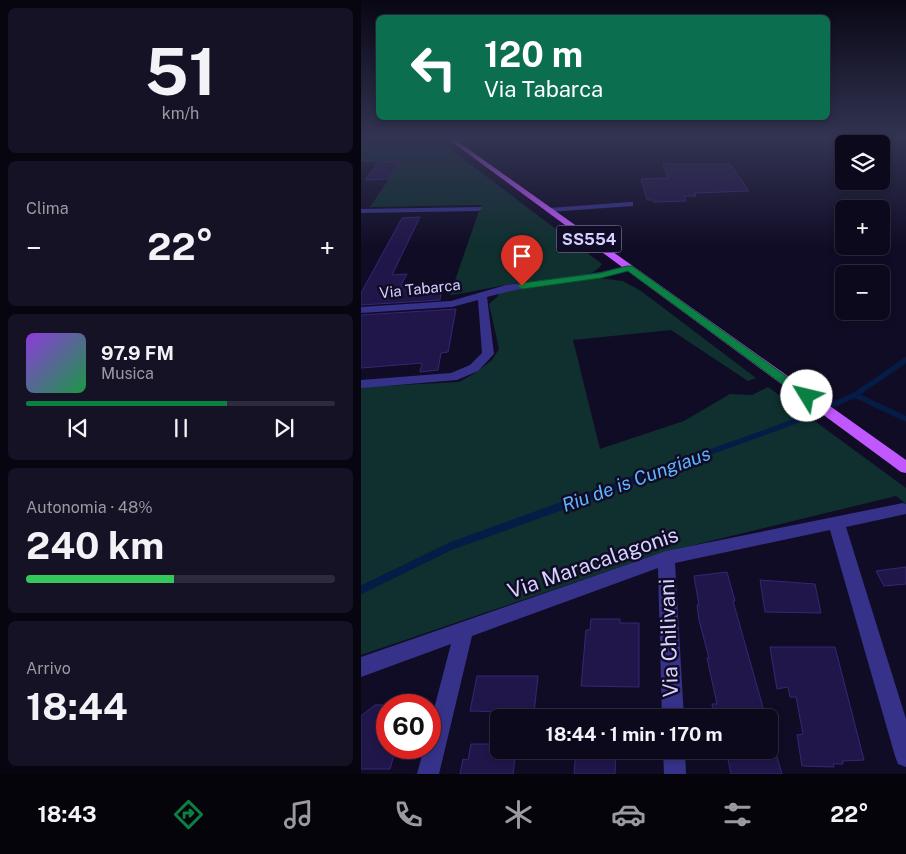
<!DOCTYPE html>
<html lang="it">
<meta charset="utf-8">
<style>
body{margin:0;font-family:"Public Sans",sans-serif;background:#161225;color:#f1f3f6;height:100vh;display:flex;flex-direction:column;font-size:19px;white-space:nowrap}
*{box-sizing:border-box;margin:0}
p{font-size:16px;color:#9a9aa3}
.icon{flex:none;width:28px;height:28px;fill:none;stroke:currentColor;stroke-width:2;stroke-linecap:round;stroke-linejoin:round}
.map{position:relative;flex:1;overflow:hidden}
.panel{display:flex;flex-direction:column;gap:8px;padding:8px;background:#07050f;width:361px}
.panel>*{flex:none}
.top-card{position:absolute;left:15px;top:15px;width:454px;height:105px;border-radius:8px;box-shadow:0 2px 8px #0003,0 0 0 1px #2d2a3b;background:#0b6e4f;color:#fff;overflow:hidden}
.controls{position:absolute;left:474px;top:135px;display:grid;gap:10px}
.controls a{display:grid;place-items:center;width:55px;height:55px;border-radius:8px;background:#0d091c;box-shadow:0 2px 8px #0003,0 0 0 1px #2d2a3b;font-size:25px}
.speed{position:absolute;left:15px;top:694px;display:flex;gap:10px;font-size:25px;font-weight:700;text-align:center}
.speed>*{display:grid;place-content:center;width:65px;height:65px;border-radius:50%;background:#0d091c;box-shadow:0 2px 8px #0003,0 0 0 1px #2d2a3b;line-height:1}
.speed .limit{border:8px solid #d22;background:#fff;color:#111}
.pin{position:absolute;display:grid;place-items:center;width:42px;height:42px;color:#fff;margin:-51px -21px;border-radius:50% 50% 50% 0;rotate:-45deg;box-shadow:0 0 5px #0007}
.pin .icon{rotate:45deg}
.me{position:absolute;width:55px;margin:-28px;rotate:306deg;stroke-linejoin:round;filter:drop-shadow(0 0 4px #0008)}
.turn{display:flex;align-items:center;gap:18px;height:105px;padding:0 25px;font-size:22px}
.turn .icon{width:65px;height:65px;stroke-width:2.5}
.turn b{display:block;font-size:35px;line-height:42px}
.big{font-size:38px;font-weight:700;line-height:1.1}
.panel .card{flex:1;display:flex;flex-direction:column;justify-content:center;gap:8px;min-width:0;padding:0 18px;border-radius:8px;background:#161225}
.panel .dial{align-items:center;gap:0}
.dial b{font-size:65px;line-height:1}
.song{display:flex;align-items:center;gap:15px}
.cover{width:60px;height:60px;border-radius:8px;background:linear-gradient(135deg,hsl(270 70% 55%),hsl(140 70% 35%))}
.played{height:5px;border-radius:2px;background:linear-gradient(90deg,#0b8043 65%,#2d2a3b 65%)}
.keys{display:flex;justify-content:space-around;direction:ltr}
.heat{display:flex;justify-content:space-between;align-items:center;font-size:28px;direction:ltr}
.charge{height:8px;border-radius:4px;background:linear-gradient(90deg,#34c759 48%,#2d2a3b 0)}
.trip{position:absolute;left:129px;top:709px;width:288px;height:50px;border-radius:8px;background:#0d091c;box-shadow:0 2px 8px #0003,0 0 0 1px #2d2a3b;font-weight:700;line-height:50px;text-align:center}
.dock{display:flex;height:80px;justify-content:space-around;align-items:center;background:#05040b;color:#9a9aa3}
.dock .icon{width:35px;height:35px}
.dock .active{color:#0b8043}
.dock b{font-size:22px;color:#f1f3f6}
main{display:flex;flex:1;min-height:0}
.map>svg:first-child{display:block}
</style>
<main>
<section class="panel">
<div class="card dial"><b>51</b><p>km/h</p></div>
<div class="card"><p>Clima</p>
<div class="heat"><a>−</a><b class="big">22°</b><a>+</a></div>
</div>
<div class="card">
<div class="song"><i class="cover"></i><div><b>97.9 FM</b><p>Musica</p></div></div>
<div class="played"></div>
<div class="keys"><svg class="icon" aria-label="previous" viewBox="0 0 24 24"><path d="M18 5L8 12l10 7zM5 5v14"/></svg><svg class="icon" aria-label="pause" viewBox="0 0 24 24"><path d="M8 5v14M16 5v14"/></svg><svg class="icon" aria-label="next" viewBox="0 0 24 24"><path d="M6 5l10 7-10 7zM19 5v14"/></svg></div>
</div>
<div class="card"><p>Autonomia · 48%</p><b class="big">240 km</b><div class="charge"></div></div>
<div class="card"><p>Arrivo</p><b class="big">18:44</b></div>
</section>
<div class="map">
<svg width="545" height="774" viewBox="0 0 545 774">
<rect width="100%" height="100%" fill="#110c26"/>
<path fill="#0f302f" d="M0,139H76L241,264C238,268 235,271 230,273C207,281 181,279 157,283C134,286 113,292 89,295L120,205L9,207L39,162H0Z
M237,278L262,281L280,291L395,378L387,381L310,330L212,340L239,449L323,421L369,394L391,395L407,387L545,488V504L535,496L300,553L0,655V387L98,382L114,373L131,360L138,349L128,304L137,296V293L149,289Z"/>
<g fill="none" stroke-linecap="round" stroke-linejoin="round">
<path stroke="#051c46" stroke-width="5.5" d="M494,395L545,419
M322,462L427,424L494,395L545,360"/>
<path stroke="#051c46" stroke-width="8" d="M0,590L90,546L325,461"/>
</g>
<path fill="#211649" stroke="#362677" d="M18,162H39L27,179L4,180Z
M302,164H369L388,191L334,193L335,196H323L325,201L293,202L292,200H286L280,179L307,178Z
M59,217L31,275L46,274L39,287L81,284L79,300L0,305V293L41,218Z
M95,309L87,352L80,353L77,370L59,372L61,363L0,368V315Z
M545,567V584L523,586L515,571Z
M366,572L374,601H372L405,718H354L351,704H356L346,658H348L338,620L336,605H338L333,576Z
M399,580L454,584L460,613L404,612Z
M230,619H259V623H278V687L220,686L225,630H229Z
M409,647H474L503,760L481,761L482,764H472L473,767L441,766L436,735L442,734L435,697H429L427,687L416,689Z
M116,676H177L173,713L109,711Z
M14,705H22L26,710V748H35L29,769H0V716Z
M110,744H138V750H155L152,774H99L102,759L107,760Z
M215,750L255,751L254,774H213Z
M365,750H414L421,774H370Z"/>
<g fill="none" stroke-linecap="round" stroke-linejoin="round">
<path fill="#36328a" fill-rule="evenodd" d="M269,202H272V206L188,212L184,210L188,208Z
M120,207L121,209L117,211L0,213V209Z
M268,265L271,266V270C224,282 173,283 126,297L133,354L117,371L96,380L0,388V380L90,373L109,365L121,353L117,300L91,307L0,313V307L90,301L145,285L240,272Z
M542,503L545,504V514L485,527L545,719V767L537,764L534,756L469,530L314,563L323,718H301L297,568L111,636L78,774H56L63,748H69V724L90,644L0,677V657L305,551Z
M302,750H324L325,774H303Z"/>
<path fill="#c158ff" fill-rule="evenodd" d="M87,139H93L545,460V473L540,472Z"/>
</g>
<linearGradient id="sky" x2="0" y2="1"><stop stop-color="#090715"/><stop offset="0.56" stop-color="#323452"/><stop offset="1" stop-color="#323452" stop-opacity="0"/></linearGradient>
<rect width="545" height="247" fill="url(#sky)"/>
<path fill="#0b8043" stroke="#07532c" d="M266,266H271L450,394L452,396L450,399H442L267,271L240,278L161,289L156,286L161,283L239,273Z"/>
<g text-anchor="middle" stroke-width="5" stroke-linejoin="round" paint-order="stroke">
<g font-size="15" fill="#d6d1ff" stroke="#110c26">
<text transform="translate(59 289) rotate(-6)" y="5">Via Tabarca</text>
</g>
<rect fill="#110c26" stroke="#9b96be" stroke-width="1" x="195.5" y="225.5" width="65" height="27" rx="4"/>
<g font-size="16" font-weight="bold" fill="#d6d1ff">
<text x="228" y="245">SS554</text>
</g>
<g font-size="19" font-style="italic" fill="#5fb5ff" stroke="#110c26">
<text transform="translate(275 479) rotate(-20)" y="7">Riu de is Cungiaus</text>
</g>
<g font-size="21" fill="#d6d1ff" stroke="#110c26">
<text transform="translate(232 563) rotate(-19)" y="7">Via Maracalagonis</text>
<text transform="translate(308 638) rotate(-92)" y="7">Via Chilivani</text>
</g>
</g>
</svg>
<div class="controls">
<a><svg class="icon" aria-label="layers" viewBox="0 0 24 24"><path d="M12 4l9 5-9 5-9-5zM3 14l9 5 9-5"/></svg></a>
<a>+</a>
<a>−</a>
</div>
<div class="speed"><div class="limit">60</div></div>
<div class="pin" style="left:161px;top:286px;background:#d93025"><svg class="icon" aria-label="arrive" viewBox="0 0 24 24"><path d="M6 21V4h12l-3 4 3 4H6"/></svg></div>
<svg class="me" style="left:446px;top:396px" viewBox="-20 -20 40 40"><circle r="19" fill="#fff"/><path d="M0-13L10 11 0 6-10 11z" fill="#0b8043"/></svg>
<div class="trip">18:44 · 1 min · 170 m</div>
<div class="top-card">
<div class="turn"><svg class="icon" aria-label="left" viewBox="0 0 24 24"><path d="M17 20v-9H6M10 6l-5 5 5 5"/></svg><div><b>120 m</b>Via Tabarca</div></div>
</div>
</div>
</main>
<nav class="dock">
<b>18:43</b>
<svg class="icon active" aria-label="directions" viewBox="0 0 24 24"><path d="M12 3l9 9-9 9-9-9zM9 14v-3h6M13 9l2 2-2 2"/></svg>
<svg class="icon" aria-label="music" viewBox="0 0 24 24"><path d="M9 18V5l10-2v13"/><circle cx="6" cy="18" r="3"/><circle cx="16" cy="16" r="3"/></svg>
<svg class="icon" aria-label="phone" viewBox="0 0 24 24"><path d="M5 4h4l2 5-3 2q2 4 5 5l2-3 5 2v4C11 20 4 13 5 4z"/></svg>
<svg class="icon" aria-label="climate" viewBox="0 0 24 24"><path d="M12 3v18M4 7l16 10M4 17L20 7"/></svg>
<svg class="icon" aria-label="car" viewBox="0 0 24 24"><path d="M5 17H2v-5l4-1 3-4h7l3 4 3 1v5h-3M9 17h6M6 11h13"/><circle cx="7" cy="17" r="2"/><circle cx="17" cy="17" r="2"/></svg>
<svg class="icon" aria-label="filters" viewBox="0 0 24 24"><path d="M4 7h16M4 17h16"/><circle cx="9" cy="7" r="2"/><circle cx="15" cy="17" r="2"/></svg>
<b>22°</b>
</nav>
